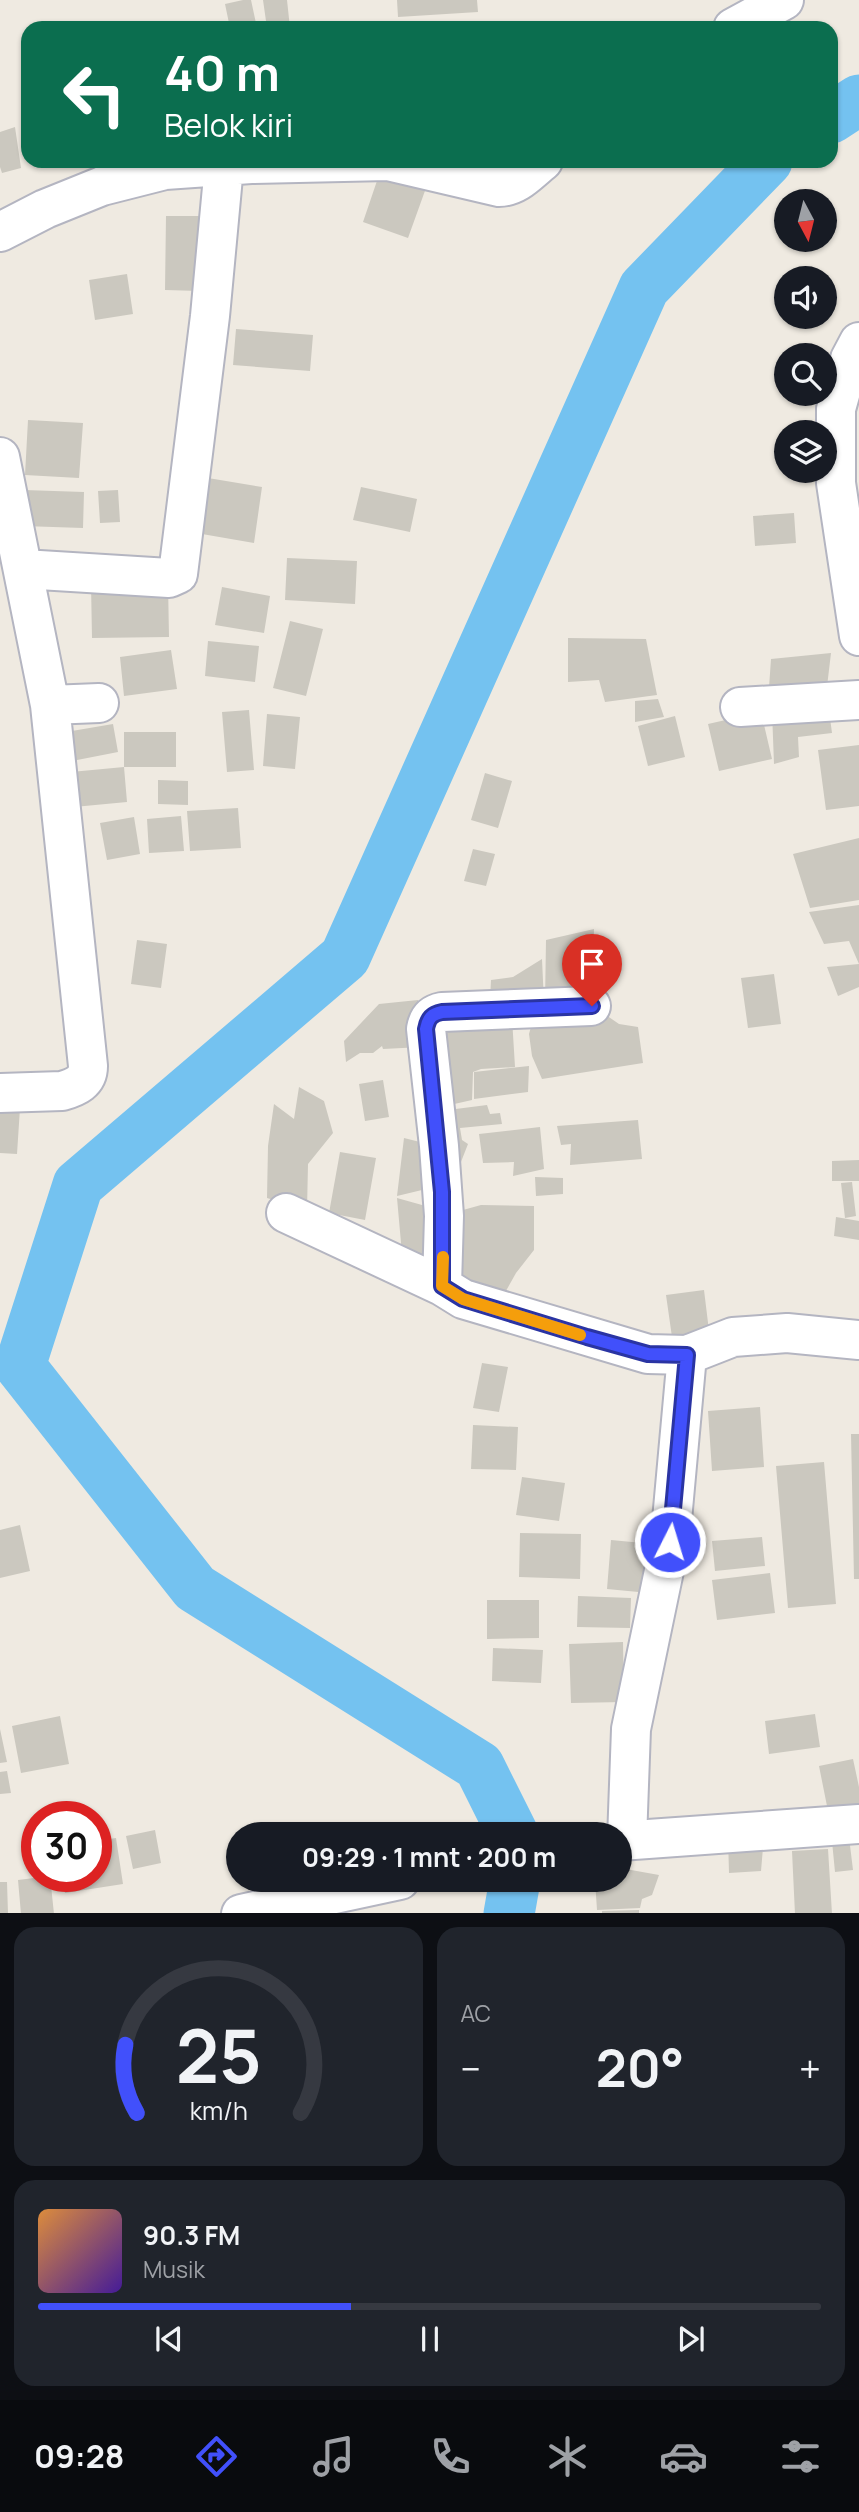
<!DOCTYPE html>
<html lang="id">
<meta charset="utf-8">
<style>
body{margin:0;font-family:Manrope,sans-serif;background:#20242c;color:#f1f3f6;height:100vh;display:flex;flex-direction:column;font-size:26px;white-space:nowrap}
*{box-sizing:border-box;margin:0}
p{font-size:23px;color:#9ea1a6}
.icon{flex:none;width:38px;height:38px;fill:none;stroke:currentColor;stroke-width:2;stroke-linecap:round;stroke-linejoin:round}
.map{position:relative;height:1913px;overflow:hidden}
.drawer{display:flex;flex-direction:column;gap:14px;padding:14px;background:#0d0f14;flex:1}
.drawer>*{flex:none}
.guide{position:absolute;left:21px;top:21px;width:817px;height:147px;border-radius:21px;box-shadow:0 2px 5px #0004;background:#0b6e4f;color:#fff;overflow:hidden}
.needle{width:46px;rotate:173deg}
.buttons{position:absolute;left:774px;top:189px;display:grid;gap:14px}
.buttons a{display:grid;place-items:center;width:63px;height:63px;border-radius:50%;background:#171b24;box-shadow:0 2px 5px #0004;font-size:35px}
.speed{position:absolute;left:21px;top:1801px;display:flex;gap:14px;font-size:35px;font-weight:700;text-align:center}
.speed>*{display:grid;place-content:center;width:91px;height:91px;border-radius:50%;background:#171b24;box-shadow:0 2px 5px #0004;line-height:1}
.speed .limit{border:10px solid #d22;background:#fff;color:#111}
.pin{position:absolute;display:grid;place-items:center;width:60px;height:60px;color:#fff;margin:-72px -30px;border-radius:50% 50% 50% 0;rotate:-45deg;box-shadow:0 0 7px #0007}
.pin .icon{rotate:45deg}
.me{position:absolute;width:77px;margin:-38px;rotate:5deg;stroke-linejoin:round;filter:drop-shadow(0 0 5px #0008)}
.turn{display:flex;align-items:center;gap:24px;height:147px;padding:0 28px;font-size:32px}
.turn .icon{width:91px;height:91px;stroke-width:2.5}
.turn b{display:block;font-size:49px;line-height:60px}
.big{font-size:52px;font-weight:700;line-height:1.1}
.drawer .tile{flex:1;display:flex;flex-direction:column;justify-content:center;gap:10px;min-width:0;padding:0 24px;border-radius:21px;background:#20242c}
.drawer .dial{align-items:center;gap:0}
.dial svg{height:182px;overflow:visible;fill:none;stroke:#363941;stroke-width:7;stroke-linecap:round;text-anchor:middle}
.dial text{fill:#f1f3f6;stroke:none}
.song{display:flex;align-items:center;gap:21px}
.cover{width:84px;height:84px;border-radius:10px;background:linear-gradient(135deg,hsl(30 70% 55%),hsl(260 70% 35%))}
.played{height:7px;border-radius:4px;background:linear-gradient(90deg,#4150fb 40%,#363941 40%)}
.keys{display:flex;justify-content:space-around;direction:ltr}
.heat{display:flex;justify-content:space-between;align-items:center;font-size:38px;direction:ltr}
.drawer .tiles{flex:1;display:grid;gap:14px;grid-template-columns:1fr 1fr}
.tile:last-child{grid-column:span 2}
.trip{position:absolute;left:226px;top:1822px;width:406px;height:70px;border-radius:35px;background:#171b24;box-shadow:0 2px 5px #0004;font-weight:700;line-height:70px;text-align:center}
.tabs{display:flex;height:112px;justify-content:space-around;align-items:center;background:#090b0e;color:#9ea1a6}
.tabs .icon{width:49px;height:49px}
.tabs .on{color:#4150fb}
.tabs b{font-size:32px;color:#f1f3f6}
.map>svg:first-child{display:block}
</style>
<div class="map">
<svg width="859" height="1914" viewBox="0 0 859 1914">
<rect width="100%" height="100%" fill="#efeae1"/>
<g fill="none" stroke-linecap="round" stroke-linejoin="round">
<path stroke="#74c2f0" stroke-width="51" d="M831,118L859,100
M513,1834L479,1766L195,1588L20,1366L78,1185L345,957L644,288L767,161
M509,1914L515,1880"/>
</g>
<path fill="#cbc8bf" d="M243,0H251L257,28H230L225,4Z
M263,0H287L290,28H267Z
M397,0H477L478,12L398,17Z
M308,22L340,25V28H307Z
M24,96H28V116H26Z
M15,127L21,168L2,173L0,167V132Z
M380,172L426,188L408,238L363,222Z
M166,216H200V291L165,290Z
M127,274L133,314L95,320L89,280Z
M236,329L313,335L310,371L233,365Z
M28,420L83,423L79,478L25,475Z
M208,478L262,487L254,543L202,534Z
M361,487L417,499L410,532L353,520Z
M24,490L84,492L83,528L23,526Z
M118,490L120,522L100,523L98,491Z
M794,513L796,543L755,546L753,516Z
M287,558L357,561L355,604L285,600Z
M168,583L169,637L92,638L91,584Z
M222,587L270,596L264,633L215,625Z
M290,621L323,629L306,696L273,688Z
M568,638L646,639L657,695L605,702L599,680L568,682Z
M208,641L259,646L255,682L205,676Z
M171,650L177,689L124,696L120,657Z
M831,653L826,695L768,702L771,659Z
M658,699L664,717L635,722V701Z
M828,703L832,733L798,737L799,757L774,764L772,711Z
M249,710L254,770L227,772L222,712Z
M761,712L772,759L719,771L708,724Z
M267,714L300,717L295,769L263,766Z
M675,716L685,757L648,766L638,726Z
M113,724L118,752L72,761L66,732Z
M124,732H176V767H124Z
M859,745V806L826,810L818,750Z
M124,767L127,802L74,807L71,772Z
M485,773L512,781L498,828L471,820Z
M158,780L188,781V805L158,804Z
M238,808L241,848L190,851L187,811Z
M181,816L184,851L149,853L147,819Z
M134,817L140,854L107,860L100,823Z
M859,838V900L810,908L793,854Z
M473,849L495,854L486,886L464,881Z
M859,905V987L838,996L827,967L859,964L849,941L824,944L809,912Z
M594,929L592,1002H545L546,940Z
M137,940L167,944L161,988L131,984Z
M542,959L544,1003L490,1001L491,980L513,977Z
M774,974L781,1024L748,1028L741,978Z
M418,1000L422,1047L383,1049L382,1046L373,1053H360L346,1062L344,1041L379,1004Z
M603,1013L619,1024L638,1027L643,1063L542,1079L532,1056L529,1034L534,1016Z
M512,1018L515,1067L481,1069L473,1072L472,1100L441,1107L432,1032Z
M529,1066L528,1092L474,1099V1072Z
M383,1080L389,1117L365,1121L359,1084Z
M299,1087L324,1101L333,1133L308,1164L307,1210L267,1198L268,1146L274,1104L294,1119Z
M487,1105L490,1114L500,1113L502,1124L460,1128L462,1140L468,1144L459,1167L440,1111Z
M0,1106L20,1108L17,1154L0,1153Z
M638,1120L642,1159L570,1165L571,1144L561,1145L557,1126Z
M540,1127L544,1169L513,1176L514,1162L483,1163L479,1134Z
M404,1138L436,1146L422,1190L397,1196Z
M340,1152L376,1158L365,1220L329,1213Z
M859,1160V1181H832V1161Z
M535,1177L563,1178V1194L536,1196Z
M852,1182L856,1216L845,1218L841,1183Z
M397,1198L422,1205L440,1200V1265H403Z
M481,1205L534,1206V1250L516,1273L498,1305L448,1283L445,1215Z
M836,1217L859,1221V1240L834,1236Z
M704,1290L710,1339L673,1344L666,1295Z
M482,1363L508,1367L499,1412L473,1408Z
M760,1407L764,1467L712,1471L708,1411Z
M473,1425L518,1427L516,1470L471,1469Z
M851,1434H859V1579H854Z
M824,1462L836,1604L788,1608L776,1466Z
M522,1477L565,1483L559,1521L516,1515Z
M20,1525L30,1571L0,1578V1530Z
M520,1533L581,1534L580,1579L519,1577Z
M762,1537L765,1566L715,1571L712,1541Z
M611,1540L653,1544L649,1593L607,1589Z
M770,1573L775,1613L717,1620L712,1580Z
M578,1596L631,1598L630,1628L577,1627Z
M487,1600H539V1638L487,1639Z
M623,1642L624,1702L571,1703L569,1644Z
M493,1648L543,1650L541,1683L492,1681Z
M815,1714L820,1747L769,1754L765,1721Z
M60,1716L69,1764L21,1773L12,1726Z
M0,1729L7,1762L0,1763Z
M853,1759L859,1787V1810L829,1816L819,1766Z
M7,1771L11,1793L0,1794V1772Z
M347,1825L348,1834H305L304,1829Z
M848,1829L853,1870L835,1872L831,1831Z
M155,1830L161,1863L133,1869L126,1836Z
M764,1836L761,1871L729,1873L728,1837Z
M116,1838L123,1884L65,1893L62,1876H96V1841Z
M828,1849L832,1914H795L792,1851Z
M620,1868L659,1875L652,1895L642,1899L640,1908L597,1910L595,1880H620Z
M50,1876L54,1914H21L18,1880Z
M0,1882H7L8,1914H0Z
M639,1910V1914H602V1911Z"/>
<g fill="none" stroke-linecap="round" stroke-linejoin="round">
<g stroke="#b4b5c1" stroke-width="42">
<path id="minor" d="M733,28L784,0
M0,232L45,209L102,186L165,170L251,164L388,161L499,187C517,187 529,172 543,161
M859,342L850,359L836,409V483L859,636
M0,457L50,705L88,1066C88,1082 76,1087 62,1091L0,1093
M23,569L169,578L178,574L210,316L224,166
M50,705L99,703
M740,707L859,700
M286,1213L442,1286L463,1299L648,1354L687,1355L733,1337L787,1333L859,1340
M442,1286L444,1216L439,1146L426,1029C428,1018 432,1014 442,1012L591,1006
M627,1840L631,1729L670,1542L687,1355
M620,1841L859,1824
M241,1914L400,1880"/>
</g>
<use href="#minor" stroke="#fff" stroke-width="38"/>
</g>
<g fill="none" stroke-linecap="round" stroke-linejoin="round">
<g stroke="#2a34a3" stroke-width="18">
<path id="route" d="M592,1006L442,1012C432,1014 428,1018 426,1029L442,1192V1286L463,1299L587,1337L648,1354L687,1355L670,1542"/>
</g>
<use href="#route" stroke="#4150fb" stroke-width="12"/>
<path stroke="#f59e0b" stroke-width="12" d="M443,1257L442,1286L463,1299L580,1335"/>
</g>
</svg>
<div class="buttons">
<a><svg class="needle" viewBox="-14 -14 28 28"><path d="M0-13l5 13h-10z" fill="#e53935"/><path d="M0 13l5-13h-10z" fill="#9ea1a6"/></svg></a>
<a><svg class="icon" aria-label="sound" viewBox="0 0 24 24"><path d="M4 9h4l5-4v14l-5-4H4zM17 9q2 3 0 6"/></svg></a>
<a><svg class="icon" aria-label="search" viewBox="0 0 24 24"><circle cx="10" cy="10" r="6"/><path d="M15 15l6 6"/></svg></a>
<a><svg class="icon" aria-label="layers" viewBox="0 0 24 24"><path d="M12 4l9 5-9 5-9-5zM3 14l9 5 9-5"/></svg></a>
</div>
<div class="speed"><div class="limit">30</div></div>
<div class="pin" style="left:592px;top:1006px;background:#d93025"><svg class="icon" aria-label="arrive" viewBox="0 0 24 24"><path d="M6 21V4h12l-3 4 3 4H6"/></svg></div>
<svg class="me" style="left:670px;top:1542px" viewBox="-20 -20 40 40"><circle r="17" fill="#4150fb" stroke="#fff" stroke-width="3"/><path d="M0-11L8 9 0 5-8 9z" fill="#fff"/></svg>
<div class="trip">09:29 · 1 mnt · 200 m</div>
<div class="guide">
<div class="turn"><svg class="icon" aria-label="left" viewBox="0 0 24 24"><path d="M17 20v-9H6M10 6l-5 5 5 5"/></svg><div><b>40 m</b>Belok kiri</div></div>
</div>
</div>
<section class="drawer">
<div class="tiles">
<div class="tile dial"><svg viewBox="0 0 100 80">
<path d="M14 69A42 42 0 1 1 86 69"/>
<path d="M14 69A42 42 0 0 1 9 39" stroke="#4150fb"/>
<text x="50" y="56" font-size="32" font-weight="700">25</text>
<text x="50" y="72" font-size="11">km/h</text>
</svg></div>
<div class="tile"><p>AC</p>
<div class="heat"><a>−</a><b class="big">20°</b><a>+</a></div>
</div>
<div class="tile">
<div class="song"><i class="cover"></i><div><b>90.3 FM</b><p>Musik</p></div></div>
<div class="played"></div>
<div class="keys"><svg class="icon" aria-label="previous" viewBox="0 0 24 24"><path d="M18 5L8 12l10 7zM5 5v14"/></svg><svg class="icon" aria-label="pause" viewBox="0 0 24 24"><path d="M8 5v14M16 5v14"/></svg><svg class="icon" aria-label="next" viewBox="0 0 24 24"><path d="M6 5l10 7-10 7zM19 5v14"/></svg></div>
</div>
</div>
</section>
<nav class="tabs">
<b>09:28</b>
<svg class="icon on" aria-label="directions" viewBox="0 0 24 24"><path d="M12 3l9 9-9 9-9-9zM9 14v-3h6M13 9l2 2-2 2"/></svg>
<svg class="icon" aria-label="music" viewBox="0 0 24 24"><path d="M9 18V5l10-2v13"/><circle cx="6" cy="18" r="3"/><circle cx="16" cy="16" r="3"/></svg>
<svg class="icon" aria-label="phone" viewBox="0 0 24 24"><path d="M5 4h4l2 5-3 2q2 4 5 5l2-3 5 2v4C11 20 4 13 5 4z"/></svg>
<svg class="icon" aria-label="climate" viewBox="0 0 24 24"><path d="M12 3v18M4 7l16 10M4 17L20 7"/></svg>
<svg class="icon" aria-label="car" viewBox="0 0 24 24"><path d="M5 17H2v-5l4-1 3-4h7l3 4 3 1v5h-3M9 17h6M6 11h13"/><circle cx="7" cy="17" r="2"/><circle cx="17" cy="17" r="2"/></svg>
<svg class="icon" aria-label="filters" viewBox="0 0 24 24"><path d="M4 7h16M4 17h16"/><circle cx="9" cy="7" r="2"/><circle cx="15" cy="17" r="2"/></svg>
</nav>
